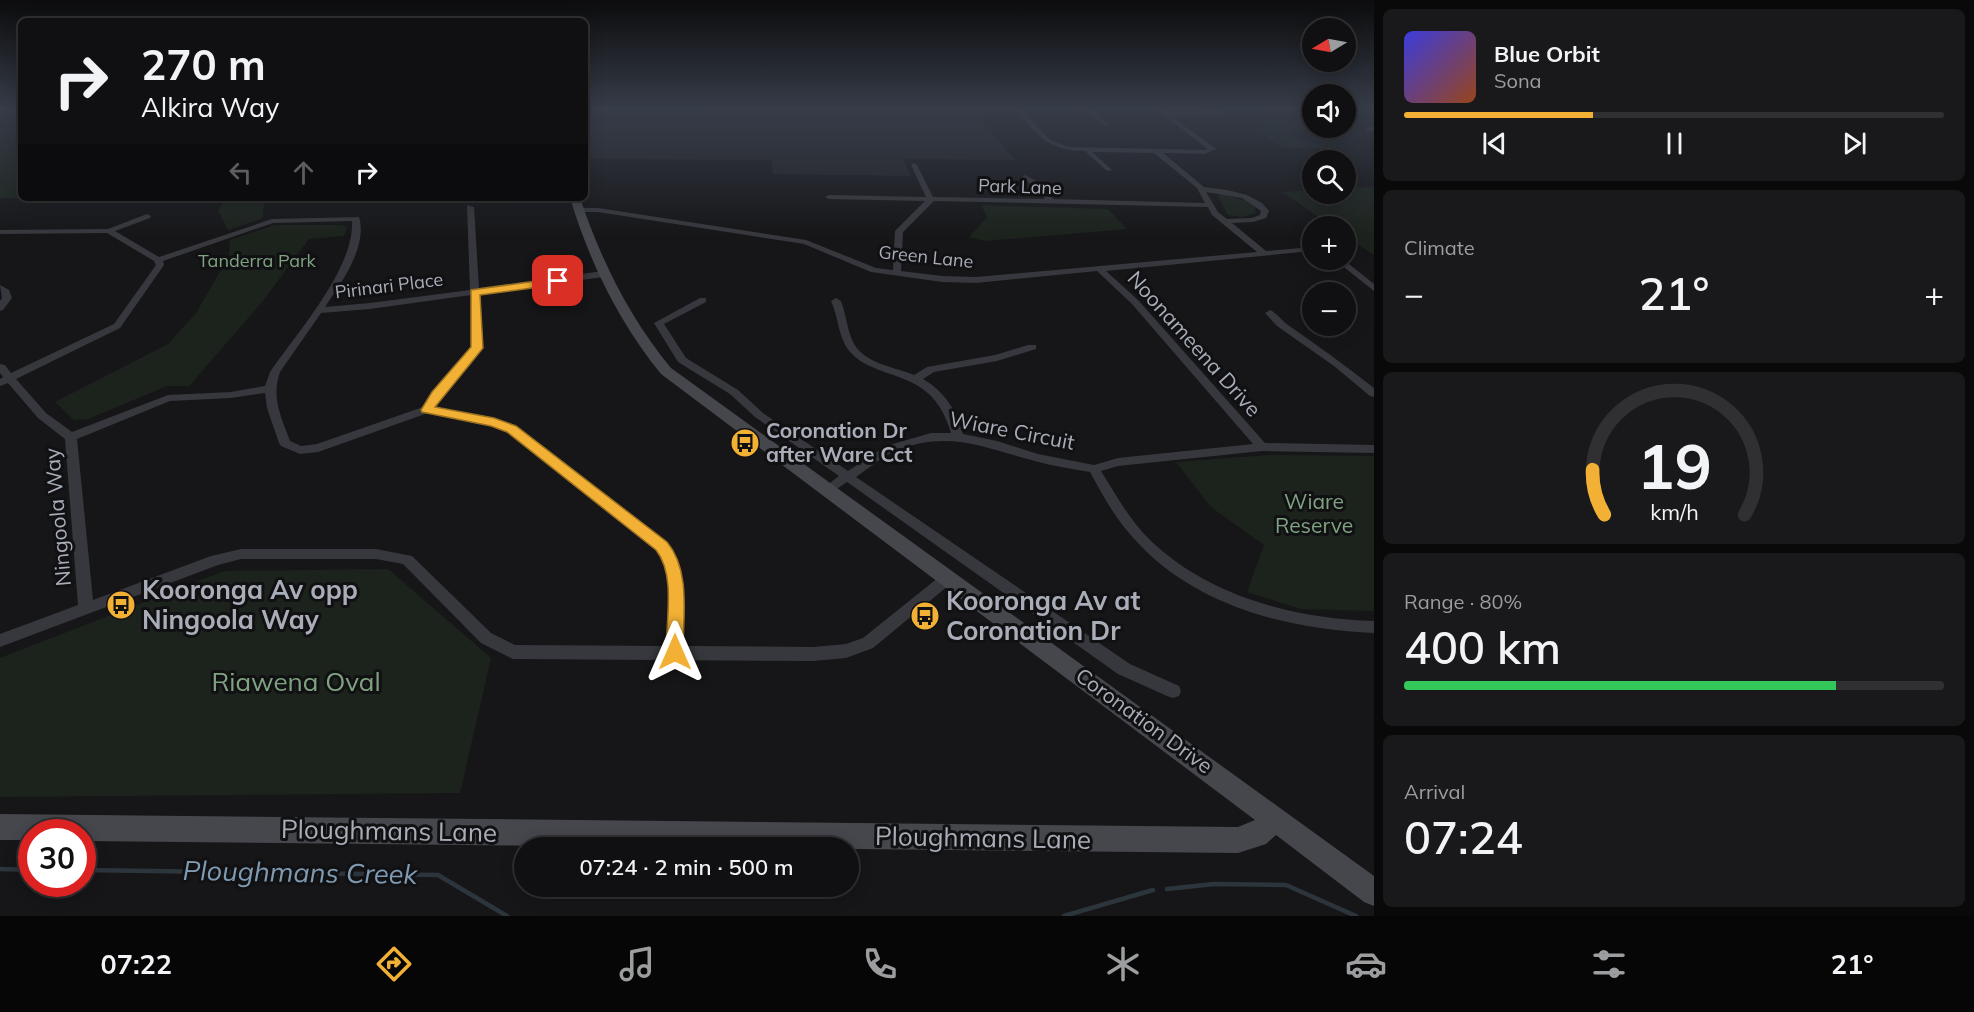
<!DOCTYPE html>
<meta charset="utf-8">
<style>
body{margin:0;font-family:Mulish,sans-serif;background:#19191b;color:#f1f3f6;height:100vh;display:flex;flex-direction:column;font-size:22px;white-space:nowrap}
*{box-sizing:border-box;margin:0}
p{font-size:20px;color:#9c9d9f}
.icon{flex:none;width:33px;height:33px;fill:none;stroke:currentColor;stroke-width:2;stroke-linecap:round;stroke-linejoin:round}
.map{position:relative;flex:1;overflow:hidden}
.details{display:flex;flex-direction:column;gap:9px;padding:9px;background:#09090a;width:600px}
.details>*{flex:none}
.guide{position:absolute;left:18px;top:18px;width:570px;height:183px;border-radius:9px;box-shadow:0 3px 15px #0003,0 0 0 2px #303032;background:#101012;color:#f1f3f6;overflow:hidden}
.needle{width:39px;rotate:260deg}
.fabs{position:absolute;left:1302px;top:18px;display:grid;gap:12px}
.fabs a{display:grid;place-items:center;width:54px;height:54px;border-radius:50%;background:#101012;box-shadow:0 3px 15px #0003,0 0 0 2px #303032;font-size:30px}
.speed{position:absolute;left:18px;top:819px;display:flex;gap:12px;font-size:30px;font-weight:700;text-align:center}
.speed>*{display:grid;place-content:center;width:78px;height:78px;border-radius:50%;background:#101012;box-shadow:0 3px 15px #0003,0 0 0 2px #303032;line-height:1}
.speed .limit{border:9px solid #d22;background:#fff;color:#111}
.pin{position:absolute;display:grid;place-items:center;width:51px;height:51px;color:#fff;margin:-26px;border-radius:12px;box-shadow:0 3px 9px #0006}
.me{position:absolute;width:66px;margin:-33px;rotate:0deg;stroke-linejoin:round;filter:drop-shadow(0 0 4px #0008)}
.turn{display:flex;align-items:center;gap:21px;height:126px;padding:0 24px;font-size:27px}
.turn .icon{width:78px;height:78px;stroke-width:2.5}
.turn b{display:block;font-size:42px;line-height:51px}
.lanes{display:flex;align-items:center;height:57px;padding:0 24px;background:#0003;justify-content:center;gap:30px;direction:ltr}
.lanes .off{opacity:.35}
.big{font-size:45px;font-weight:600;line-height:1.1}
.details .tile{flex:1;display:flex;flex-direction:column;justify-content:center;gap:9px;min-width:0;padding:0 21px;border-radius:9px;background:#19191b}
.details .dial{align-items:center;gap:0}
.dial svg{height:156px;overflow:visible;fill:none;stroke:#303032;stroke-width:7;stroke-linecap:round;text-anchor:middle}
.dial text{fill:#f1f3f6;stroke:none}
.song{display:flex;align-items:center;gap:18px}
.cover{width:72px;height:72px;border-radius:9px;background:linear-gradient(135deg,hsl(240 70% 55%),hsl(20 70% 35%))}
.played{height:6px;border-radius:3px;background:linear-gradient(90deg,#f2b134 35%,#303032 35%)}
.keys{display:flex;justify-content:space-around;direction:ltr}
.heat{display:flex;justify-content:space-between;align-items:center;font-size:33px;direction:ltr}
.charge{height:9px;border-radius:4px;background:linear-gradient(90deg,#34c759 80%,#303032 0)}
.trip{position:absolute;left:514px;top:837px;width:345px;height:60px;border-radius:30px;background:#101012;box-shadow:0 3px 15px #0003,0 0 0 2px #303032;font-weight:600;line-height:60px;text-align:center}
.dock{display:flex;height:96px;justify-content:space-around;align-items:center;background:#060607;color:#9c9d9f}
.dock .icon{width:42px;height:42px}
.dock .selected{color:#f2b134}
.dock b{font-size:27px;color:#f1f3f6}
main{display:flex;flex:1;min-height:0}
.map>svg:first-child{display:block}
</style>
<main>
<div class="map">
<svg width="1374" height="916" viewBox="0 0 1374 916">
<rect width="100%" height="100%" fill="#161618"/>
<path fill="#222225" d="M585,108H972L1015,160L903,159L911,176L773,174L771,160L585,159Z"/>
<path fill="#1c231d" d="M0,108H21V198H0Z
M586,108H719L711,114L698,117H668L652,113L622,118L594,114Z
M1283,108H1312V127L1286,135L1330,148H1283L1252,128H1263V121L1237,116L1239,113L1287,120V113Z
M1374,187V255L1346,236V226H1332L1282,192L1312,190V194H1346V188Z
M1223,194L1246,201L1255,207L1256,213L1243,217L1228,215L1217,195Z
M224,198H264L263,218L228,230L218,211Z
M981,205L1108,209L1127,229L985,241L969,237L987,217Z
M275,225H341L347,227L344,236L309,239L262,302L189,386H167L88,419L74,420L55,402L168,344L196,313L229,256L230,240Z
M1269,455L1374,456V611L1301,609L1247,592L1264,545L1211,507L1176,462Z
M388,569L491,658L460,793L0,797V658L224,571Z"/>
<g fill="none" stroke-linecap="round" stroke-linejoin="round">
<path stroke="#2c353c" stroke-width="4.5" d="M0,869L32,870
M82,870L438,875L507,916
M1167,889L1214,884L1286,885L1356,916
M1064,916L1153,890"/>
<path fill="#37383d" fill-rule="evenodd" d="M1014,108H1020L1050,140L1068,147L1204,150L1208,149L1154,108H1161L1167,112L1220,111L1217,108H1223L1227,112L1221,115L1171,116L1216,149L1205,154L1163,153L1204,187L1227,190L1247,195L1262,203L1269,211L1266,218L1253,222L1232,223L1266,251L1312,247V251L1106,271L1138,300L1265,443L1374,445V453L1262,451L1118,466L1101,471C1116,495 1129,519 1149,539C1209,597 1293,618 1374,621V633C1291,630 1198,607 1139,544C1118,523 1104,498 1090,472C1072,469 1053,466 1035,461C984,448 949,429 895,451C882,457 869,468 856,477L1130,664L1179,686L1181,691L1179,696L1173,698L1167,696L1118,674L847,482L832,492H824L822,489L839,476L755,417L730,394L678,362L654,323L700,298H706V302L664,324L686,358L738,390L763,413L848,471L886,446L931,433H951C940,396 922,384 887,373C874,368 860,363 851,353C838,339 839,318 831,301L836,298L841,301C846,314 847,329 853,342C864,364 895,367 914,375L927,367L995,355L1028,345H1036V349L997,361L934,372L923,379C945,392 956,410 963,434L997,441L1038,454L1094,465L1118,458L1253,444L1132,304L1097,271L976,283L942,282L871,272L804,244L598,212H579L575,210L579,208H598L806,240L876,268L893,270L895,231L925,201L829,199L825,197L829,195L926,197L911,165L914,163L917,165L933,197L1045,199L1037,189L1023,178V176L1025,175L1043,185L1053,199L1205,203L1197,188L1154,153L1092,152L1112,170L1107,171L1085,151C1048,151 1037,135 1014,108ZM1206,192L1242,198L1261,211L1260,215L1252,218L1227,219L1218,212ZM934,201L1208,207L1212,215L1257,252L976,277L942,276L901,271L903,232Z
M1083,108H1090L1109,125L1104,126Z
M1374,126V130L1368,131L1365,129Z
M467,205L474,207L479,288L603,271L607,274L603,277L480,294L483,344L472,363L434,407L494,418L515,426L668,543L680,565L682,576L683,646L813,647L846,644L863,638L944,573L949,571L954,573L956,577L954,581L873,648L846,658L813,661L513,659L481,643L403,564L376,559H241L218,565L0,647V634L78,605L65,439L38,418L8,383L0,386V379L3,377L0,373V364L5,365L11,373L114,324L156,265L154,261L107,233L0,234V230L108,229L147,214L151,216L150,218L115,231L159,257L272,219L359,217C368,247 341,283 325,307L370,303L470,290ZM352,221C355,268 296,334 270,372L265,386L231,392L168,395L72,432L46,413L16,379L120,328L164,265L163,261L273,223ZM471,295L473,344L465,359L423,407L317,444L301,446L290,441C281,417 271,397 280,372L321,313L370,309ZM265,393L267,408L279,443L281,446L300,454L318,452L428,413L491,425L507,432L658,551L666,565L668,576L667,646L515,645L491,633L412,556L376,549H241L211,556L93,600L77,439L170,401L231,398Z
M1335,260H1344L1374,284V291Z
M0,285L9,290L12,298L3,310L0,311V301L2,298Z
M1270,310C1277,313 1281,320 1288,325C1317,345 1346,366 1374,388V397L1370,396L1334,366L1277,326L1265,313Z"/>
<path fill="#45474d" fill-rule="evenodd" d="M570,198H580C601,260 629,317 671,368L1374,876V906L1364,902L1276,835L1266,844L1238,853L82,841V832H32V840H0V814L1238,827L1255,820L661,374C618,321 590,263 570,198Z"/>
</g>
<linearGradient id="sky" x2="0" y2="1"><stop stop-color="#0c0c0d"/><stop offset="0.46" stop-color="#363c48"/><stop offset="1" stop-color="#363c48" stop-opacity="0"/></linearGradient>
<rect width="1374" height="236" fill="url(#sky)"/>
<path fill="#f2b134" stroke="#9d7322" stroke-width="1.5" d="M558,278L563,281L562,284L480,295L483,348L435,407L494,418L516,426L667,542C691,571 683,616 683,652L681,657L675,659L668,657L666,652C666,621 676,575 656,550L507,432L491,426L422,412L421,410L432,392L471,347V290Z"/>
<defs>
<g id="bus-disc" transform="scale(1.5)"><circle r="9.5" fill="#f2b134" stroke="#111113"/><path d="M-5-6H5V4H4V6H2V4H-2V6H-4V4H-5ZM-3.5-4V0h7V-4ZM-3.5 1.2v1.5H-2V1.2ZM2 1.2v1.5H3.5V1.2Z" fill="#111"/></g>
</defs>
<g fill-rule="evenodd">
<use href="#bus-disc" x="745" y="443"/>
<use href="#bus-disc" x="121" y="605"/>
<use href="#bus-disc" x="925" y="616"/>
</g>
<g text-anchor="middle" stroke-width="6" stroke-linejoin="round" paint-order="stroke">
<g font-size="18" fill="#a8adb8" stroke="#111113">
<text transform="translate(1020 187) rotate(2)" y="6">Park Lane</text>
<text transform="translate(926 257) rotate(6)" y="6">Green Lane</text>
<text transform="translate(389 286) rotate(-7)" y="6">Pirinari Place</text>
</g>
<g font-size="18" fill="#7fa381" stroke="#111113">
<text x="257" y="267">Tanderra Park</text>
</g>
<g font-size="21" fill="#a8adb8" stroke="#111113">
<text transform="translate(1194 344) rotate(48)" y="7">Noonameena Drive</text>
<text transform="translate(1012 431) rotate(11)" y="7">Wiare Circuit</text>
<text transform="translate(58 517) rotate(-95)" y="7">Ningoola Way</text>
<text transform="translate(1144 721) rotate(36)" y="7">Coronation Drive</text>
</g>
<g font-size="21" font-weight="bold" fill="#a8adb8" stroke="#111113" text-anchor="start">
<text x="766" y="438">Coronation Dr<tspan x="766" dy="24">after Ware Cct</tspan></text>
</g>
<g font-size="21" fill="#7fa381" stroke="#111113">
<text x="1314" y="509">Wiare<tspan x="1314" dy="24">Reserve</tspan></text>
</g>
<g font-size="26" font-weight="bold" fill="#a8adb8" stroke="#111113" text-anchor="start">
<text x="142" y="599">Kooronga Av opp<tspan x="142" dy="30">Ningoola Way</tspan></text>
<text x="946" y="610">Kooronga Av at<tspan x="946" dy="30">Coronation Dr</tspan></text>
</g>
<g font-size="26" fill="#7fa381" stroke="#111113">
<text x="296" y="691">Riawena Oval</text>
</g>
<g font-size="26" fill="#a8adb8" stroke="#111113">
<text transform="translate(389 831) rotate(1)" y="9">Ploughmans Lane</text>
<text transform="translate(983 838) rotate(1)" y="9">Ploughmans Lane</text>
</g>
<g font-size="27" font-style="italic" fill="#7f9bb3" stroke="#111113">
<text transform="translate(300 873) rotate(1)" y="9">Ploughmans Creek</text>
</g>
</g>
</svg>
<div class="fabs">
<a><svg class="needle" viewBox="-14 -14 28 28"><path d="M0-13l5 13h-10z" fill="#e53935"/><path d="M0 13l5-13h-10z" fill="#9c9d9f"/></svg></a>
<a><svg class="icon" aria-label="sound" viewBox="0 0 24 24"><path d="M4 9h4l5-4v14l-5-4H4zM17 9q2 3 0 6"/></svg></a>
<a><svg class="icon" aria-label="search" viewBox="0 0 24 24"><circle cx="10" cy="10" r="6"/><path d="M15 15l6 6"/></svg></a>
<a>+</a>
<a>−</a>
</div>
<div class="speed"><div class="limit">30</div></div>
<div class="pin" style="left:558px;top:281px;background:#d93025"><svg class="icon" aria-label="arrive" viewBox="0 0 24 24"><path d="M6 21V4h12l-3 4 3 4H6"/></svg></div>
<svg class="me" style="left:675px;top:652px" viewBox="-20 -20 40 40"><path d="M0-17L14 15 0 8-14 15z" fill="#f2b134" stroke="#fff" stroke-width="4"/></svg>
<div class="trip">07:24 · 2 min · 500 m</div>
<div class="guide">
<div class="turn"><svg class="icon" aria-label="right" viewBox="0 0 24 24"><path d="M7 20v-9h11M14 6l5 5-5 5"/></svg><div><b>270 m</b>Alkira Way</div></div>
<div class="lanes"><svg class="icon off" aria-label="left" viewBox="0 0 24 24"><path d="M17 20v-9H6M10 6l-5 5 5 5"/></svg><svg class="icon off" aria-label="ahead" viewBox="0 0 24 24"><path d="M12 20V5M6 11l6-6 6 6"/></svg><svg class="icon" aria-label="right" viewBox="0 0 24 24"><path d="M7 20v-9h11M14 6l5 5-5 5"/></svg></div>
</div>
</div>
<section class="details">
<div class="tile">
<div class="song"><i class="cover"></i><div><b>Blue Orbit</b><p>Sona</p></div></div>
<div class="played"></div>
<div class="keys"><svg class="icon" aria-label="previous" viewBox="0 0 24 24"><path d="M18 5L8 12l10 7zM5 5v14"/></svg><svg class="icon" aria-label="pause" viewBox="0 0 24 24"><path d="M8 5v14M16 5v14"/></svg><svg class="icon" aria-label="next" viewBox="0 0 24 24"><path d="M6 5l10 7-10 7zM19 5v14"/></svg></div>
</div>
<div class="tile"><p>Climate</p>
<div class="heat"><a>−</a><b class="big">21°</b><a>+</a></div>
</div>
<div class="tile dial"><svg viewBox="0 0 100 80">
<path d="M14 69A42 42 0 1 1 86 69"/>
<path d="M14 69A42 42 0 0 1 8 46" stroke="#f2b134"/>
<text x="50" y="56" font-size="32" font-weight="700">19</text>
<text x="50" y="72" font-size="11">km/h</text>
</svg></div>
<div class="tile"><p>Range · 80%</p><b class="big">400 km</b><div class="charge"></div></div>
<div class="tile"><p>Arrival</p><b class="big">07:24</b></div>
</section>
</main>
<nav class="dock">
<b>07:22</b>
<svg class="icon selected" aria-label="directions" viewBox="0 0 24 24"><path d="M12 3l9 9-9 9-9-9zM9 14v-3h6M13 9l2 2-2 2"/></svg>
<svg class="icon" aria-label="music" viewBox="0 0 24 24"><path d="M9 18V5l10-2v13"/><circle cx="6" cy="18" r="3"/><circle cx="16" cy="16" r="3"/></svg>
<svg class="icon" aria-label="phone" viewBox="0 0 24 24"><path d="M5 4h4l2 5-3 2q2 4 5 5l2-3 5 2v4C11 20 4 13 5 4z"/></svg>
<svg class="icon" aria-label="climate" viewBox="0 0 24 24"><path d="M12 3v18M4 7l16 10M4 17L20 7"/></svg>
<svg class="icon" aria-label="car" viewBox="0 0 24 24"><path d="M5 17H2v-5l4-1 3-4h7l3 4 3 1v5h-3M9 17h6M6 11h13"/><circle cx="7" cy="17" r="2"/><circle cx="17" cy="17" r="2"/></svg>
<svg class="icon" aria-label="filters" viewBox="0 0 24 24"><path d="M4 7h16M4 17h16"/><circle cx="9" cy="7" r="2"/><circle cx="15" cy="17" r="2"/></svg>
<b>21°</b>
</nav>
